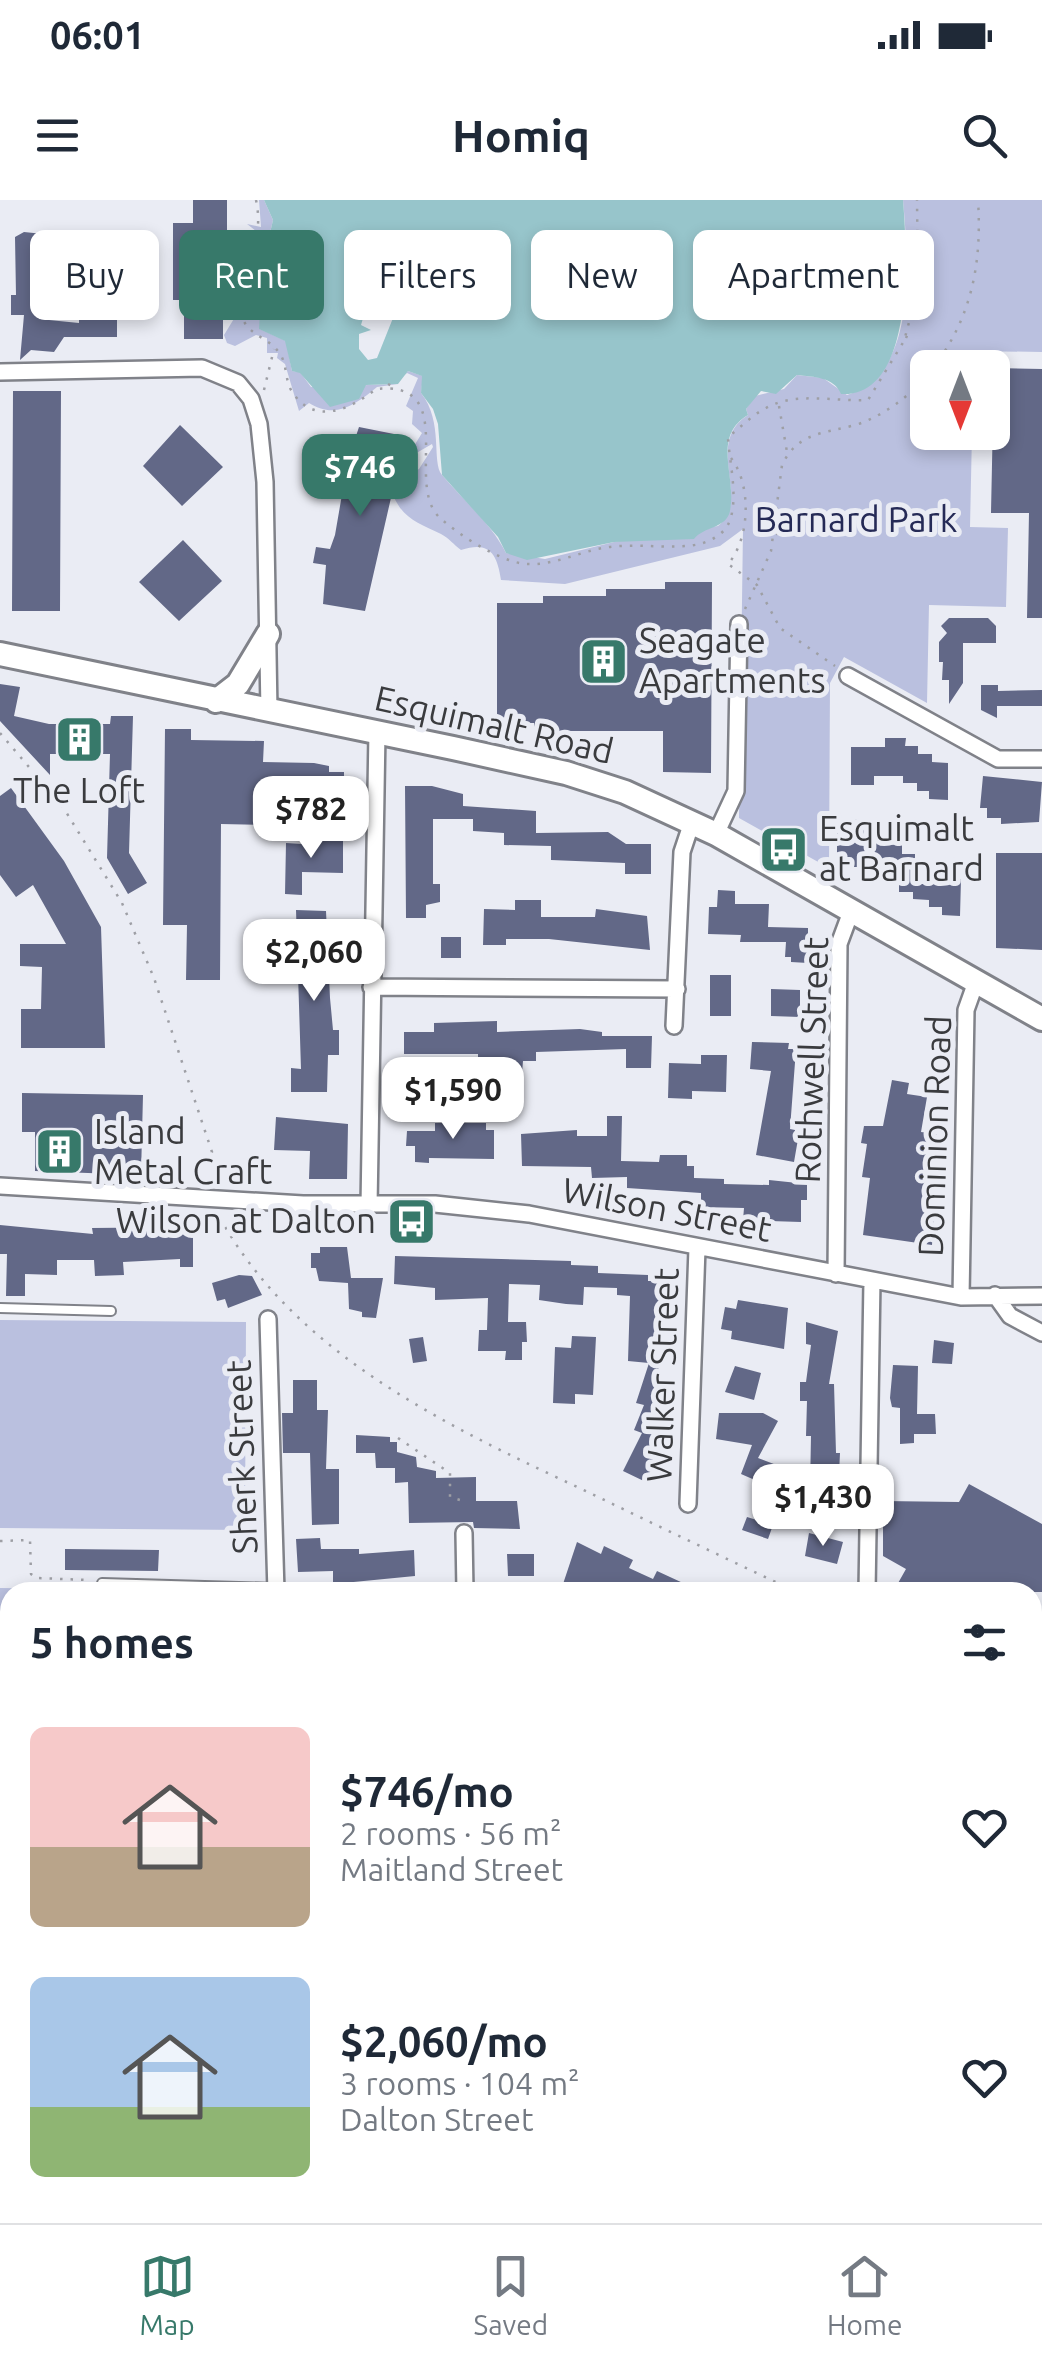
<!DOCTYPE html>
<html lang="en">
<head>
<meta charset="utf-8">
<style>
  body { margin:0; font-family:Ubuntu,sans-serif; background:#f6f6f7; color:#1f2937; height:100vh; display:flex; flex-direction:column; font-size:38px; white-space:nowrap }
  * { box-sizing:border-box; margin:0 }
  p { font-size:32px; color:#747a83 }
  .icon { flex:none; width:55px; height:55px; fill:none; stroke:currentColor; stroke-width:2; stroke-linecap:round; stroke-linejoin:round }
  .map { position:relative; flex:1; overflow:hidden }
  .panel { position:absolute; left:0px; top:1382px; width:1042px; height:642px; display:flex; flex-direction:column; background:#fff; border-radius:30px 30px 0 0; box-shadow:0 5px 15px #0003 }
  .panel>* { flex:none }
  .hud { position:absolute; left:30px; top:30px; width:982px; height:90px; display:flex; gap:20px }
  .needle { width:65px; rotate:180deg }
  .tools { position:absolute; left:910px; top:150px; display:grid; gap:20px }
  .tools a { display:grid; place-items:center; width:100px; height:100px; border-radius:15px; background:#fff; box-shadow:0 5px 15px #0003; font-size:50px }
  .price { position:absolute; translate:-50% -85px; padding:0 22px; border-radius:20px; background:#fff; color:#222; font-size:32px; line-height:65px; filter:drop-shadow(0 2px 5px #0008) }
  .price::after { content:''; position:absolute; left:50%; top:60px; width:30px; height:22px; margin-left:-15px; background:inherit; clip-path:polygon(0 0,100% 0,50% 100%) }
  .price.current { background:#37796a; color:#fff }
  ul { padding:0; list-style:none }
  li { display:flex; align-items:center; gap:30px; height:250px; padding:0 30px }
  li span { display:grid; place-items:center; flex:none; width:280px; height:200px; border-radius:15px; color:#555 }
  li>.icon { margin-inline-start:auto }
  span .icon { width:120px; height:120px; fill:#fffc; stroke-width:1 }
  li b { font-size:42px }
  h2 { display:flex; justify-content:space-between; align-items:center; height:120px; padding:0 30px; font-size:42px }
  .pill { padding:0 35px; border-radius:15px; background:#fff; box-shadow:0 5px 15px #0003; font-size:35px; line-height:90px }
  .pill.current { background:#37796a; color:#fff }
  .status { display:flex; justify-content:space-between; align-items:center; height:70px; padding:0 50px; background:#fff; direction:ltr }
  .status svg { height:28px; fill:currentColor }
  header { display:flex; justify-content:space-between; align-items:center; height:130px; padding:0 30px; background:#fff; font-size:45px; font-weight:700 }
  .tabs { display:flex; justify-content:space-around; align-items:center; height:140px; border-top:2px solid #e0e1e3; background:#fff; font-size:28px; color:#747a83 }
  .tabs a { display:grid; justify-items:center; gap:5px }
  .tabs .current { color:#37796a }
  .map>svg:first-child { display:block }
</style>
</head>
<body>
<div class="status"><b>06:01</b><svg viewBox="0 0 49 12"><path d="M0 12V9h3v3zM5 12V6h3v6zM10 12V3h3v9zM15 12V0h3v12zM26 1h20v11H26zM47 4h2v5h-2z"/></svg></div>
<header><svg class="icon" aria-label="menu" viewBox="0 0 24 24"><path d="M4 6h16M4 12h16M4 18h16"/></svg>Homiq<svg class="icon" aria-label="search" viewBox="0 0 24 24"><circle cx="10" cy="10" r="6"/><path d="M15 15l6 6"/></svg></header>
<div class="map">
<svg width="1042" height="2023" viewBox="0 0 1042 2023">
  <rect width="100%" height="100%" fill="#eaecf4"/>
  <path fill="#bac0df" d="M259 0H264L273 20 263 64 260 129 286 141 292 171 300 172 311 187 398 184 377 187C356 204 336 220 309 203L299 211 285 164 277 158 278 153H267V138L256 135 235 146 227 143 224 135 243 104V61L255 53 260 34 247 24 261 27Z
    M903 0H1042V152L973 151V167L928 168V232L972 233 970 327 1008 328 1006 407 929 405 927 503 844 457 830 483 829 668 739 618 743 329 720 346 565 384 501 380C497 353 489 341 461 350 454 345 449 338 441 334 416 322 398 317 390 285L419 269 433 247 432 244 406 259 422 233 412 224 413 211 406 206 418 178 407 173 399 179 408 171 423 176 421 193C444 222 431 262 442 275 463 300 491 323 506 353L545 359 614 342 718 326C752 301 703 243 748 215L746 209 755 196 784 189 797 175 823 178 847 195C919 174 908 58 903 0Z
    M0 1120 246 1122 245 1330 0 1328Z
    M0 1388 250 1391 10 1392V1492H0Z"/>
  <path fill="#97c5cb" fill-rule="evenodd" d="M264 0H903C907 49 916 198 841 194 834 177 814 177 797 175L776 194 761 191 746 209 748 215C711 237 737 276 730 311 726 329 704 326 694 339L614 342 527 360 506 353 498 337 442 275 438 224 433 209 421 193 422 176 408 171 398 184 366 185 359 199 330 207 300 173 292 171 285 141 259 129 263 64 273 20ZM374 99 382 102 393 118 377 158 368 160 359 149V134L371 130 361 125 368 102Z"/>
  <path fill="#626887" d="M193 0H227V114H223V139H184V100H173V23H193Z
    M24 32 53 35 54 64 38 67 39 119 79 123V84H117V137H64L54 152 31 150 20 160 24 115H11V95H16L15 37Z
    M994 168 1042 169V418H1027L1029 313H991Z
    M13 191H61L60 411H12Z
    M180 225 223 267 182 306 143 266Z
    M359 227 399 235 393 262 399 263 365 411 323 404 326 365 313 363 316 347 330 349 335 335 344 283 330 280 333 264 346 266Z
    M183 340 222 381 179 421 139 382Z
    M665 382H712L711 573 663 572V531H534V523H497V403H543V396H606V389H665Z
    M949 418H988L996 426V443H963V483L949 504V480H942L943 462H939V442L947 433 941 426Z
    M0 484 20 487 14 516 49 524H110L111 516H133L129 653 147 683 128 694 107 658 110 554H50V575L0 521Z
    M981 485H998V491L1042 490V506H997V518L981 510Z
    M165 529H191V540L264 541 263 562 314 563 329 566V572H344V586H330V600H310V615H288V584H263V625L221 624 220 780H186L187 725H163Z
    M885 538H906L905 546H918V554H932V562L948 563V600L929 599V591H917V583H903V576H874V585H851V547H885Z
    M983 576 1042 582 1039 622 1001 624V618H987V608H980Z
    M405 586H432L463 594V606L536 611V633L608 632 626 644H651V674H625V663L551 660V646L504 645V633L473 631V619H433V684H440V702L426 705V718H406Z
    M11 588 64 661 101 727 105 848H21V809H41L42 767 20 766V744H66L33 685 16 697 0 675V596Z
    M837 619 859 620V627L874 628 873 637H886L885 644 902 645V654H915V661L932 662V670H944V678L961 679 960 716 942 715V707H929V700L913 699V692H899V683H883V675H867V667H854V660H837Z
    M302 640H343V673L302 672V695L285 694 286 643 302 644Z
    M996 653H1042V750L996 748Z
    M718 690 735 691V704H769L768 727 808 728V763L791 762V757H785L786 742H740L741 735 708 734 709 707H717Z
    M515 700H541V717H595L596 709 647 716 650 750 549 739H506V745H483L484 709 515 710Z
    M296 710 326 711 330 798 333 830H339V855H328L327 892H291V868L301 869Z
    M441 737H461V758H441Z
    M710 775H731V816H710Z
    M771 789 800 790V817L771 816Z
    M497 821V832L580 829 602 832V836H652L651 868H626V849L536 852V861H523L522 873H508V865L478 866V854H404V832H434V823Z
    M752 842 789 843 788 849H796L790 929 795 930 794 938 798 939 794 962 756 955 771 871 750 869Z
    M701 855H727L726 892 692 891V899L668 898 669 863 701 864Z
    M892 880 909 883 907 894 927 897 921 932 936 934 938 939 932 1045 863 1035 870 978 862 977 867 944 861 943 864 926H883Z
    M22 893 143 895 141 975 35 971V932H22Z
    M607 916H622L621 961 659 962 660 955H687V966H694V978L724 979V984L769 985V980L807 984V1000H801V1022L743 1020 744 1008 701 1007V993L627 988V977L592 978 591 967 522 966 521 934 577 930V936H607Z
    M276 917 348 924 347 979H309L310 951 274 950Z
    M435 923H486V930H494V959L429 958V963L415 962V946H406L407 931H435Z
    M0 1025 93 1034 92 1028 193 1027V1067H180V1059L123 1062 124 1075 95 1076 94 1060H57V1075L25 1074V1096H6L7 1054H0Z
    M320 1047H347L351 1078H383L376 1118 362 1117V1112L349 1109 348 1083 319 1081 316 1068H311V1053H320Z
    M395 1056 571 1061V1065L598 1066V1073L648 1075V1081H665L664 1142 656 1180 670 1184 658 1222 672 1227 657 1262 664 1266 658 1277 654 1275 650 1284 623 1271 642 1233 634 1230 644 1205 636 1203 649 1163 628 1161 630 1096 617 1095V1088L584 1087 583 1105 566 1104 539 1100 540 1085 509 1084 508 1122H526L527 1142H522V1160H505L506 1151H478L479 1130H487L488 1098 435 1100V1088L394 1084Z
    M239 1075 252 1076 262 1095 228 1108 225 1099 217 1101 212 1083Z
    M738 1100 788 1108 784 1149 731 1139 732 1131 721 1129 725 1107 736 1109Z
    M806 1122 838 1131 829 1184H834L836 1253H840L837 1316H804L805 1288H810L811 1236H806L807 1201H800V1182H806L811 1145 806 1144Z
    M572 1136 596 1137 593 1195 575 1194V1204L553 1203 555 1147 571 1148Z
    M423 1137 427 1161 413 1163 409 1139Z
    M934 1140 954 1143 952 1164 932 1163Z
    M893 1165 918 1166 917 1214H935L936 1234H914V1243L900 1244V1208L892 1207 890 1198Z
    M735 1166 761 1173 754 1200 725 1192Z
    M293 1180H317V1210H328L326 1269H339V1324L312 1325 310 1253H283L282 1213H293Z
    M719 1213H763L778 1221 758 1258 779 1266 771 1287 741 1274 752 1245 716 1239Z
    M356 1235 390 1237V1242H397V1252L416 1257 417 1267 436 1271V1278L476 1277V1301H517L520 1329 474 1328 473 1322 409 1323 408 1282 395 1283V1268H376L375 1253H356Z
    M969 1284 1042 1324V1392H893L906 1369 883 1356V1301L959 1302Z
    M747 1317 773 1325 768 1339 742 1330Z
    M809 1333 843 1342 837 1364 805 1356Z
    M320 1338 321 1349H359V1354L414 1350 415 1376 333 1384V1371L298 1372 296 1339Z
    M577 1342 601 1354 604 1346 633 1360 629 1368 642 1374 653 1379 657 1371 683 1383 681 1392H574L562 1387Z
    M65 1349 159 1350 158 1371 65 1370Z
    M507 1354H534V1376H508Z"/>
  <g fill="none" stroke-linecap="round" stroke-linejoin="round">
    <defs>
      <path id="lane" d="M0 1108 111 1111
        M102 1383 276 1388"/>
      <path id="street" d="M0 172 202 168 238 183 251 199 259 224 265 282 269 511
        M848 476 998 559H1042
        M716 634 736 591 739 424
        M371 787 677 789
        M674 826 682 652 692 622
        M0 986 303 1004H435L529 1014 961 1097 1042 1096
        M369 1006 377 532
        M836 1074 839 744 852 709
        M995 1095 1010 1116 1042 1133
        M961 1097 966 810 977 779
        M268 1119 276 1392
        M688 1304 697 1048
        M464 1333 465 1392
        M867 1392 872 1080
        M0 1644H10
        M1032 1893H1042
        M0 1983 10 1979
        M602 2015 605 2023
        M630 2023 655 2015
        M905 2023 906 2015"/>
      <path id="secondary" d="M0 454 453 548 566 573 625 592 716 634 1042 819
        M216 501 238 484 268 434"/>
    </defs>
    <use href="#lane" stroke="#808289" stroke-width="12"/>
    <use href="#street" stroke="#808289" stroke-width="20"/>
    <use href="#secondary" stroke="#808289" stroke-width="28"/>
    <path stroke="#9e9fa5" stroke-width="2.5" stroke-dasharray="2.5 8" stroke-linecap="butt" d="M256 0C267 53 232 60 240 110 245 137 268 135 280 154 287 164 285 179 291 190 314 228 352 208 376 189 461 180 403 284 440 318 458 334 489 354 512 361 544 372 577 351 609 347 639 343 672 350 700 344 710 341 720 336 726 328 741 306 729 262 728 237 740 228 752 215 766 208 796 191 836 202 868 200L904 141 918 89 917 0
      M906 138 910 129
      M933 168C972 117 982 63 978 0
      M388 184 394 187
      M264 190 274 149
      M779 206 787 252
      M731 258C752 285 750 339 728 364L757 385 780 428 835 466
      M776 334 799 330
      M745 409 771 351 782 265C798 232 823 234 855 225 880 218 912 195 928 174
      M0 533 63 607 122 703 154 778 212 952 195 965 201 980
      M220 1018C298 1158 454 1229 592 1294 660 1327 729 1360 797 1392
      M398 1238 450 1273V1297L463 1301
      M0 1341 30 1340 31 1374 36 1378 88 1380
      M1032 1506 1042 1510
      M1032 1531 1042 1528"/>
    <use href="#lane" stroke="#fff" stroke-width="8"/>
    <use href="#street" stroke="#fff" stroke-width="15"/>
    <use href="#secondary" stroke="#fff" stroke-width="22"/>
  </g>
  <defs>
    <symbol id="building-square" viewBox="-11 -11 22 22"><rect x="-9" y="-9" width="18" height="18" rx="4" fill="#37796a" stroke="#eaecf4"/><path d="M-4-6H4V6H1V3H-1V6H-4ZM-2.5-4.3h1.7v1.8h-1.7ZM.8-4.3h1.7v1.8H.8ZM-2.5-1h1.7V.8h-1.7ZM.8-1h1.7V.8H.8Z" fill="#fff"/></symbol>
    <symbol id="bus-square" viewBox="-11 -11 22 22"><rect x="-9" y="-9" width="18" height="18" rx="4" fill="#37796a" stroke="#eaecf4"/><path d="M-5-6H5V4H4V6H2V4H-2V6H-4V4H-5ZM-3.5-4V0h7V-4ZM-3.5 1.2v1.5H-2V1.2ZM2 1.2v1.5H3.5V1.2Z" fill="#fff"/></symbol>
  </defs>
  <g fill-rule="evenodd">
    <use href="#building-square" x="576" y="434" width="55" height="55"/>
    <use href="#building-square" x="52" y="512" width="55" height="55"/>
    <use href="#bus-square" x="756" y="622" width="55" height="55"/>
    <use href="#building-square" x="32" y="924" width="55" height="55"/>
    <use href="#bus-square" x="384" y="994" width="55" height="55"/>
  </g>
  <g text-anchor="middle" stroke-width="10" stroke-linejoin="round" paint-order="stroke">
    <g font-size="35" fill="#252a56" stroke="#eaecf4">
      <text x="856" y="332">Barnard Park</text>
    </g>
    <g font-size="35" fill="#3a3b3e" stroke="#eaecf4" text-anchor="start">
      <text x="639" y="453">Seagate<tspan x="639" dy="40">Apartments</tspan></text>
      <text x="79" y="603" text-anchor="middle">The Loft</text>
      <text x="819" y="641">Esquimalt<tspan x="819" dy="40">at Barnard</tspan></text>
      <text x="94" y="944">Island<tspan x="94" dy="40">Metal Craft</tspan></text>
      <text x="376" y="1033" text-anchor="end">Wilson at Dalton</text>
    </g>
    <g font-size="35" fill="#3a3b3e" stroke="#eaecf4">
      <text transform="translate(494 525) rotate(13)" y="12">Esquimalt Road</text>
      <text transform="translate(812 860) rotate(-88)" y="12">Rothwell Street</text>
      <text transform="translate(935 936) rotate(-88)" y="12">Dominion Road</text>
      <text transform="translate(667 1010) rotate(11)" y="12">Wilson Street</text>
      <text transform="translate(663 1175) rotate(-88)" y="12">Walker Street</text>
      <text transform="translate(242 1257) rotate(-92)" y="12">Sherk Street</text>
    </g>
  </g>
</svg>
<div class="tools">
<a><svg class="needle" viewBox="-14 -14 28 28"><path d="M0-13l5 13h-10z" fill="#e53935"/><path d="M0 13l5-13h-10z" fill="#747a83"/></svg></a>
</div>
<b class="price current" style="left:360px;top:319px">$746</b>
<b class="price" style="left:311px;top:661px">$782</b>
<b class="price" style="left:314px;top:804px">$2,060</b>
<b class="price" style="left:453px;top:942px">$1,590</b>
<b class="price" style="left:823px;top:1349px">$1,430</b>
<div class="hud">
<a class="pill">Buy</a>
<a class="pill current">Rent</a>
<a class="pill">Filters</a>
<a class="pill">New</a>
<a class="pill">Apartment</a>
</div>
<section class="panel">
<h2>5 homes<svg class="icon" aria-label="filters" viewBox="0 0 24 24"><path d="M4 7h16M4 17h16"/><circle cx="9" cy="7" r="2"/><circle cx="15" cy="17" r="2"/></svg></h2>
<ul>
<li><span style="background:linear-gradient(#f6c9c9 60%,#b9a48a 0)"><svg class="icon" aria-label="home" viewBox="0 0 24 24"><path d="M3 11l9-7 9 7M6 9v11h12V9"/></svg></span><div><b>$746/mo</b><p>2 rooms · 56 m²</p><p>Maitland Street</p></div><svg class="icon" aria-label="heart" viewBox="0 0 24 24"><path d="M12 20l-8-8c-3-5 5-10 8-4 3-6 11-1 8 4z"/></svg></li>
<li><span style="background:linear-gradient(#a9c7e8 65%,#8fb573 0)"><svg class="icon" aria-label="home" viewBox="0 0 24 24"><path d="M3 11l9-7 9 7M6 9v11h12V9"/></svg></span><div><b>$2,060/mo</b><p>3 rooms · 104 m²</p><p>Dalton Street</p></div><svg class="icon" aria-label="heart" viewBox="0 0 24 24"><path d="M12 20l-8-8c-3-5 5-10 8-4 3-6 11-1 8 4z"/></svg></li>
</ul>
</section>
</div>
<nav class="tabs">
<a class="current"><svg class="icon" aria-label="map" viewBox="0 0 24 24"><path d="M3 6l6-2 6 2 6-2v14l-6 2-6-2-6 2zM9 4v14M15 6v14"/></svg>Map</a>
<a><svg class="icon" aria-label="saved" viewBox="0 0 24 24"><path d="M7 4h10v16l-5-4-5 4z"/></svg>Saved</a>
<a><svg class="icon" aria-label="home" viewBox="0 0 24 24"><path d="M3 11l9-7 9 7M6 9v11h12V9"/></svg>Home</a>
</nav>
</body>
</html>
